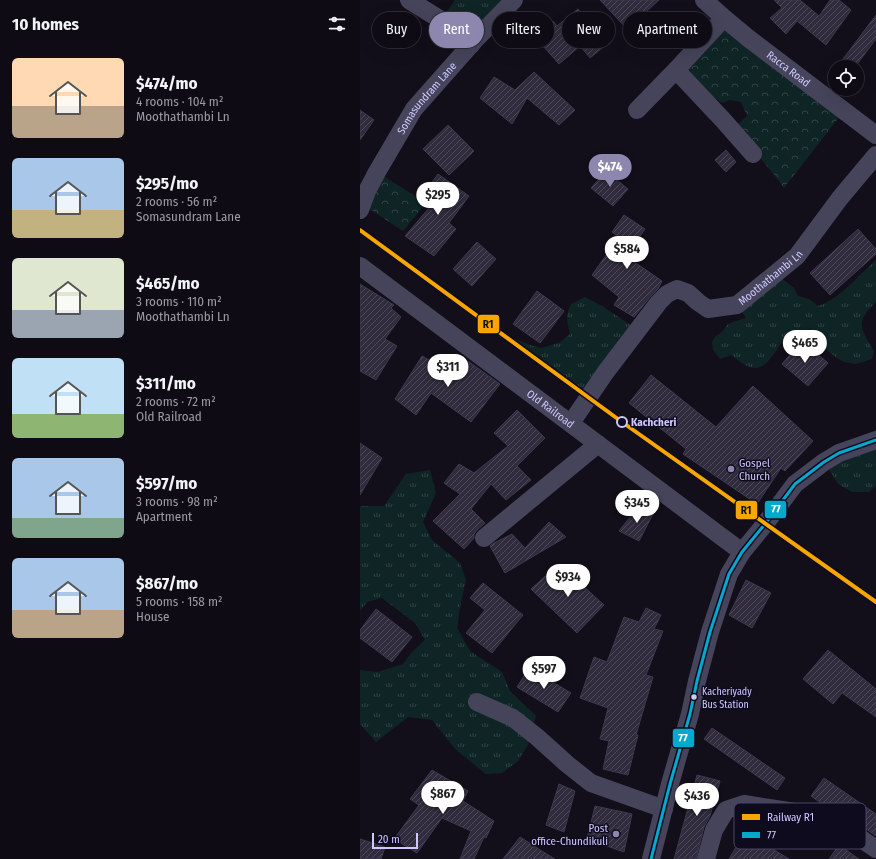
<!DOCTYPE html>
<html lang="en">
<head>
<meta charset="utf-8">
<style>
  body { margin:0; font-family:"Fira Sans Condensed",sans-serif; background:#1c1922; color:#f1f3f6; height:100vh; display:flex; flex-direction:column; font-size:15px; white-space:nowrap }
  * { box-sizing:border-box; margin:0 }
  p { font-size:13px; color:#9b9ba0 }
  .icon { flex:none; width:22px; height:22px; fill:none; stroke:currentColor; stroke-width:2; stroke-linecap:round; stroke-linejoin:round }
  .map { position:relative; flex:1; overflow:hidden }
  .details { display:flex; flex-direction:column; background:#0e0b14; width:360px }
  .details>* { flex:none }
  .guide { position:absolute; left:12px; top:12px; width:380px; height:36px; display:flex; gap:8px }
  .tools { position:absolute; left:468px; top:60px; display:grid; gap:8px }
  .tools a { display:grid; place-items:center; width:36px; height:36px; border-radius:50%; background:#0e0b14; box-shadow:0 4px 16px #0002,0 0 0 1px #2e2b34; font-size:20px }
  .scale { position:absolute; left:12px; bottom:10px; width:46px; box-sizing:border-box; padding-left:4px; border:2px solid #cfc8ff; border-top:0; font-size:11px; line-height:14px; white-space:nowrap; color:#cfc8ff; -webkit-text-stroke:3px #0f0b1e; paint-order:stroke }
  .price { position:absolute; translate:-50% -34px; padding:0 9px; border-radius:14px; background:#fff; color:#222; font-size:13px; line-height:26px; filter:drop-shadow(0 1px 2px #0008) }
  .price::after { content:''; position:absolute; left:50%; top:24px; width:12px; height:9px; margin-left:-6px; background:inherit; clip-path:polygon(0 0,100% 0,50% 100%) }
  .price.on { background:#8d87af; color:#fff }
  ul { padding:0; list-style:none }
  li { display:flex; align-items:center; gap:12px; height:100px; padding:0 12px }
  li span { display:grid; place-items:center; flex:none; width:112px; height:80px; border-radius:6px; color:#555 }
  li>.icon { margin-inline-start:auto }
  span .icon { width:48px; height:48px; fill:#fffc; stroke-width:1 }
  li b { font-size:17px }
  h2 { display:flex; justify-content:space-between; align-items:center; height:48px; padding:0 12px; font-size:17px }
  .pill { padding:0 14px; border-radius:18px; background:#0e0b14; box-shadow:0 4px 16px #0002,0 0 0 1px #2e2b34; font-size:14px; line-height:36px }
  .pill.on { background:#8d87af; color:#fff }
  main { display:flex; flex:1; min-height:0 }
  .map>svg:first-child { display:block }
</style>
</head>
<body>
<main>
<section class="details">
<h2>10 homes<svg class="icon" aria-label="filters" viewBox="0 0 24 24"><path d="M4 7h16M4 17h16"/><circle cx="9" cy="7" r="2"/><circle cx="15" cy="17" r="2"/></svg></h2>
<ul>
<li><span style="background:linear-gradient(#ffd9b3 60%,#b9a48a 0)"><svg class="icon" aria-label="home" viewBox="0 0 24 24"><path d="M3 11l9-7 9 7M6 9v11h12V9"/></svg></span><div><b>$474/mo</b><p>4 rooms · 104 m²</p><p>Moothathambi Ln</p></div></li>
<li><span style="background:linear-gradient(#a9c7e8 65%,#c2b280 0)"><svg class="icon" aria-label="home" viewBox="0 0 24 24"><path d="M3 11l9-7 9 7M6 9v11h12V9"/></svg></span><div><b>$295/mo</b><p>2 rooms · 56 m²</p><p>Somasundram Lane</p></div></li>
<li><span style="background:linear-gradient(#dfe7d0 65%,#9aa5b1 0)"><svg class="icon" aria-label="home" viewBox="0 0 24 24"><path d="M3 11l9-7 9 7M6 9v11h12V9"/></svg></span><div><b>$465/mo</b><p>3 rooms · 110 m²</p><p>Moothathambi Ln</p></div></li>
<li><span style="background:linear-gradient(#bfe0f5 70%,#8fb573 0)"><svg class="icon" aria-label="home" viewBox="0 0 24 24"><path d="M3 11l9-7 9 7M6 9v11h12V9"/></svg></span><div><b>$311/mo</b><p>2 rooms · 72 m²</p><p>Old Railroad</p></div></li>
<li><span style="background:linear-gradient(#a9c7e8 75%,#7fa58c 0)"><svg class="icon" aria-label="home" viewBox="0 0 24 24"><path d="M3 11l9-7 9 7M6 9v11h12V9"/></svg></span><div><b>$597/mo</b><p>3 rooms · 98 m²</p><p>Apartment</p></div></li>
<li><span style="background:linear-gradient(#a9c7e8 65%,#b9a48a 0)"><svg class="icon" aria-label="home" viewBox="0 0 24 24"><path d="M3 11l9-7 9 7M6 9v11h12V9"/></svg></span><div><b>$867/mo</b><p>5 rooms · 158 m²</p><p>House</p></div></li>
</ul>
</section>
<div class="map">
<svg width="516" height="859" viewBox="0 0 516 859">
  <defs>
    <pattern id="grass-tufts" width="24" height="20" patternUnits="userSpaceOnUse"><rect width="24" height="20" fill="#0f2525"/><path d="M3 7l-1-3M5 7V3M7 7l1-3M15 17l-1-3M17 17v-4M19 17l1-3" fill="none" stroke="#314346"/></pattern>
    <pattern id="forest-crowns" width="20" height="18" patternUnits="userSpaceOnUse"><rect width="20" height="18" fill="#0f2525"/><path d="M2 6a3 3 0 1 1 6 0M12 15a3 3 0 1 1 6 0" fill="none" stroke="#314346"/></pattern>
    <pattern id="building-hatch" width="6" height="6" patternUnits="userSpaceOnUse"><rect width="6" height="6" fill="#302c3d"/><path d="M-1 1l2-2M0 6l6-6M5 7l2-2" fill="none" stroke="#4d495a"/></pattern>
  </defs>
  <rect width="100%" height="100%" fill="#120f1a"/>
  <path fill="url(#grass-tufts)" d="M95 0H154L115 40 81 20Z
    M516 260V302C495 322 500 328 514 351L512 359 496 364 484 362 474 356 457 342 435 332C432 334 429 335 427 337 416 346 408 373 390 367 383 365 377 359 371 355L360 359 353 350 352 342 355 337 362 332 367 325 373 322 386 318 382 312 416 274 434 288 438 296 449 299 458 306C481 298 498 276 516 260Z
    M225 297 242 306 278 330 229 397 152 341 156 339 170 345 181 348 199 343 210 334C207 320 205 317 211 304Z
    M515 446 516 450V486L509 492H492L478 484 468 468 479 453Z
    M70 470 76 493 63 522 72 540 100 563 106 580 101 602 97 628 110 651 142 672 150 691 176 716 168 745 158 761 142 773 126 774 95 749 72 720 48 717 16 742 0 724V670L18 672 43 664 52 652 65 640 55 623 22 598 7 602 0 611V506H24L46 474Z"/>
  <path fill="url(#forest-crowns)" d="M364 18 484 111 424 188 412 172 392 148 377 125 387 116 381 102 370 100 362 103 342 89 319 83Z
    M17 172 66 203 43 231 0 203Z"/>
  <path fill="url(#building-hatch)" stroke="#3d394f" d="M240 0H299L267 29Z
    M414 0H440L459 16 470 0H479L491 10 466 45 437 21 426 34 410 18 422 8Z
    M218 9 247 44 230 58 220 46 199 64 175 37 193 21 197 26Z
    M516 15V39L495 67H477Z
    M174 72 215 110 199 125 167 98 152 124 120 98 134 77 155 90Z
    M0 110 14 120 0 140Z
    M88 125 114 151 89 175 63 149Z
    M366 150 376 162 366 172 355 160Z
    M246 171 268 189 253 206 231 188Z
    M78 174 109 196 89 223 96 229 74 256 45 236 75 201 64 193Z
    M264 215 285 229 269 252 276 257 273 261 302 281 298 289 291 296 274 317 254 305 259 297 232 275 259 237 252 232Z
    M498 229 516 249V254L470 295 450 273Z
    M117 242 136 259 112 286 93 269Z
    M0 284 34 305 31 308 41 317 25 339 37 346 16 380 0 371Z
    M177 291 204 311 180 343 153 324Z
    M442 341 468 363 448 386 422 364Z
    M62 356 97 375 108 361 140 384 111 422 71 393 56 415 35 399Z
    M291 375 356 427 393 386 453 441 425 471 421 468 397 504 323 454 326 449 269 403Z
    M157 410 185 438 157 466 171 480 146 500 131 484 111 509 125 523 117 530 114 534V538L104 549 73 521 100 494 84 483 99 464 114 473 148 446 134 433Z
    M0 443 22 458 0 495Z
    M278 507 293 514 279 541 259 531Z
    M189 522 206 537 145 573 130 546 134 543 152 534 165 548Z
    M199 564 244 605 217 633 171 589Z
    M386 580 411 593 392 628 369 615Z
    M123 583 163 615 132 653 106 633 125 610 110 598Z
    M286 608 301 615 294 629 303 631 286 675 293 677 276 735H278L268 775 243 769 249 741 240 739 248 708 220 698 234 657 247 662 264 617 279 622Z
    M16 609 52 637 32 662 0 638V630Z
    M468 650 516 689V717L482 693 473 704 443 679Z
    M169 668 211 693 198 712 157 687Z
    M352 728 425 778 417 790 344 739Z
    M72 770 108 791 103 801 134 821 126 838 124 837 114 859H100L111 831 82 818 57 853 34 839 59 805 50 799Z
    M337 775 360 781 350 816 344 827 336 859H314Z
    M464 778 516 814V836L487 816 470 810 451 796Z
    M199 784 215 791 204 832 186 825Z
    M235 806 272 814 264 852 227 839Z
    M385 832 429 859H369Z
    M160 837 177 848 195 859H143Z
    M0 839 25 847 21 859H0Z
    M479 845 499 859H469Z"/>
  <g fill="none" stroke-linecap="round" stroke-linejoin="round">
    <g stroke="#45445b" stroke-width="18">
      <path d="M49 0 81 20 111 45"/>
      <path id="s1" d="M344 0 364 18 388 38 516 135"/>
      <path d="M316 70 363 120 393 154"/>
      <path d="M277 110 316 70 364 18"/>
      <path id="s2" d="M0 210 7 191 17 172 54 109 115 40 154 0"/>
      <path id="s3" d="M0 266 382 552"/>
      <path id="s4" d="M211 423 245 373 299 302 307 294 317 289 328 293 338 302 348 309 377 305 437 256 480 198 516 155"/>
      <path d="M124 538 238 444"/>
      <path d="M117 702 153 718 177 737 207 764 231 783 304 809"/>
      <path d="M291 859 310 784 330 714 337 681 350 632 369 574 382 552 405 524 435 484 464 462 479 453 516 440"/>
      <path d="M346 859 354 830 366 810 384 804 455 815 481 825 516 849"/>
    </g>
    <defs>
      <path id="bus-1" d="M291 859 310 784 330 714 337 681 350 632 369 574 382 552 405 524 435 484 464 462 479 453 516 440"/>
    </defs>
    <use href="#bus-1" stroke="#0f0b1e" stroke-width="6"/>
    <use href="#bus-1" stroke="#00a9ce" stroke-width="3"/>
    <defs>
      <path id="rail-1" d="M0 230 262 422 516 602"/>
    </defs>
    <use href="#rail-1" stroke="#0f0b1e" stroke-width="7"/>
    <use href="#rail-1" stroke="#f7a600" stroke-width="4"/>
  </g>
  <circle fill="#0f0b1e" stroke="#cfc8ff" stroke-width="2" cx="262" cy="422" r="5"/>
  <g fill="#8d87af" stroke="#0f0b1e" stroke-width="1.5">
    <circle cx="371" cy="469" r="4"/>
    <circle cx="256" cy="834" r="4"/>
  </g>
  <circle fill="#cfc8ff" stroke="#0f0b1e" stroke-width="1.5" cx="334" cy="697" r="3.5"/>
  <g text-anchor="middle" stroke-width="3" stroke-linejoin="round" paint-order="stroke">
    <g font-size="10" fill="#cfc8ff" stroke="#0f0b1e" text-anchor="start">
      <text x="342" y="695">Kacheriyady<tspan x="342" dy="13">Bus Station</tspan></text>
    </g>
    <g font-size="11" fill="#cfc8ff" stroke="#0f0b1e">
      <text dy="4" stroke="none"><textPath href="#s1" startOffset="109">Racca Road</textPath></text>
      <text dy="4" stroke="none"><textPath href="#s2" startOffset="131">Somasundram Lane</textPath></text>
      <text dy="4" stroke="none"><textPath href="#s4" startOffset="282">Moothathambi Ln</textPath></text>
      <text dy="4" stroke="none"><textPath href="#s3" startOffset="238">Old Railroad</textPath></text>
    </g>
    <g font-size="11" font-weight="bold" fill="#cfc8ff" stroke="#0f0b1e" text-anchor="start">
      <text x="271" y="426">Kachcheri</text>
    </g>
    <g font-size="11" fill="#cfc8ff" stroke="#0f0b1e" text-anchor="start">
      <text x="379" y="467">Gospel<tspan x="379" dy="13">Church</tspan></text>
      <text x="248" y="832" text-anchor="end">Post<tspan x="248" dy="13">office-Chundikuli</tspan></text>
    </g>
  </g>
  <rect x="374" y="803" width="132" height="46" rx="6" fill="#0f0b1e" stroke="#494462" stroke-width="1"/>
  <rect x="382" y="814" width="18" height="6" fill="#f7a600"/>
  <rect x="382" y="832" width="18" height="6" fill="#00a9ce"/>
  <g font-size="11" fill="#cfc8ff">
    <text x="407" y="821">Railway R1</text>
    <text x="407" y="839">77</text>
  </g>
  <g stroke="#0f0b1e" stroke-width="1.5">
    <rect x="117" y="314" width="23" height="20" rx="4" fill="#f7a600"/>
    <rect x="404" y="500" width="23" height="19" rx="4" fill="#00a9ce"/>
    <rect x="375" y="500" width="23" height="20" rx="4" fill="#f7a600"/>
    <rect x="312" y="728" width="23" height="20" rx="4" fill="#00a9ce"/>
  </g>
  <g font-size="11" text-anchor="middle" font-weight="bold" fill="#fff">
    <text x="416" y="513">77</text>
    <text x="323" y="742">77</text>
  </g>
  <g font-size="11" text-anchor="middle" font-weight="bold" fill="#111">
    <text x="128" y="328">R1</text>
    <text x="386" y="514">R1</text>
  </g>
</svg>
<div class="tools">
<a><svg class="icon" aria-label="locate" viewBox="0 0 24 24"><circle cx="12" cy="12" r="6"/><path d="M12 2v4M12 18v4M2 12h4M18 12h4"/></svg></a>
</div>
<div class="scale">20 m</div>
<b class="price on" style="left:250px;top:188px">$474</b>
<b class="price" style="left:78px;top:216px">$295</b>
<b class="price" style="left:267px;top:270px">$584</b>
<b class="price" style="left:445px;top:364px">$465</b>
<b class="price" style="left:88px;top:388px">$311</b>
<b class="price" style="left:277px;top:524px">$345</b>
<b class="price" style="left:208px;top:598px">$934</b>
<b class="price" style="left:184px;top:690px">$597</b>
<b class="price" style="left:83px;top:815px">$867</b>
<b class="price" style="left:337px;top:817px">$436</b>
<div class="guide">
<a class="pill">Buy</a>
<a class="pill on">Rent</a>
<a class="pill">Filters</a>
<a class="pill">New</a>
<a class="pill">Apartment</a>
</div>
</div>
</main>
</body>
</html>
